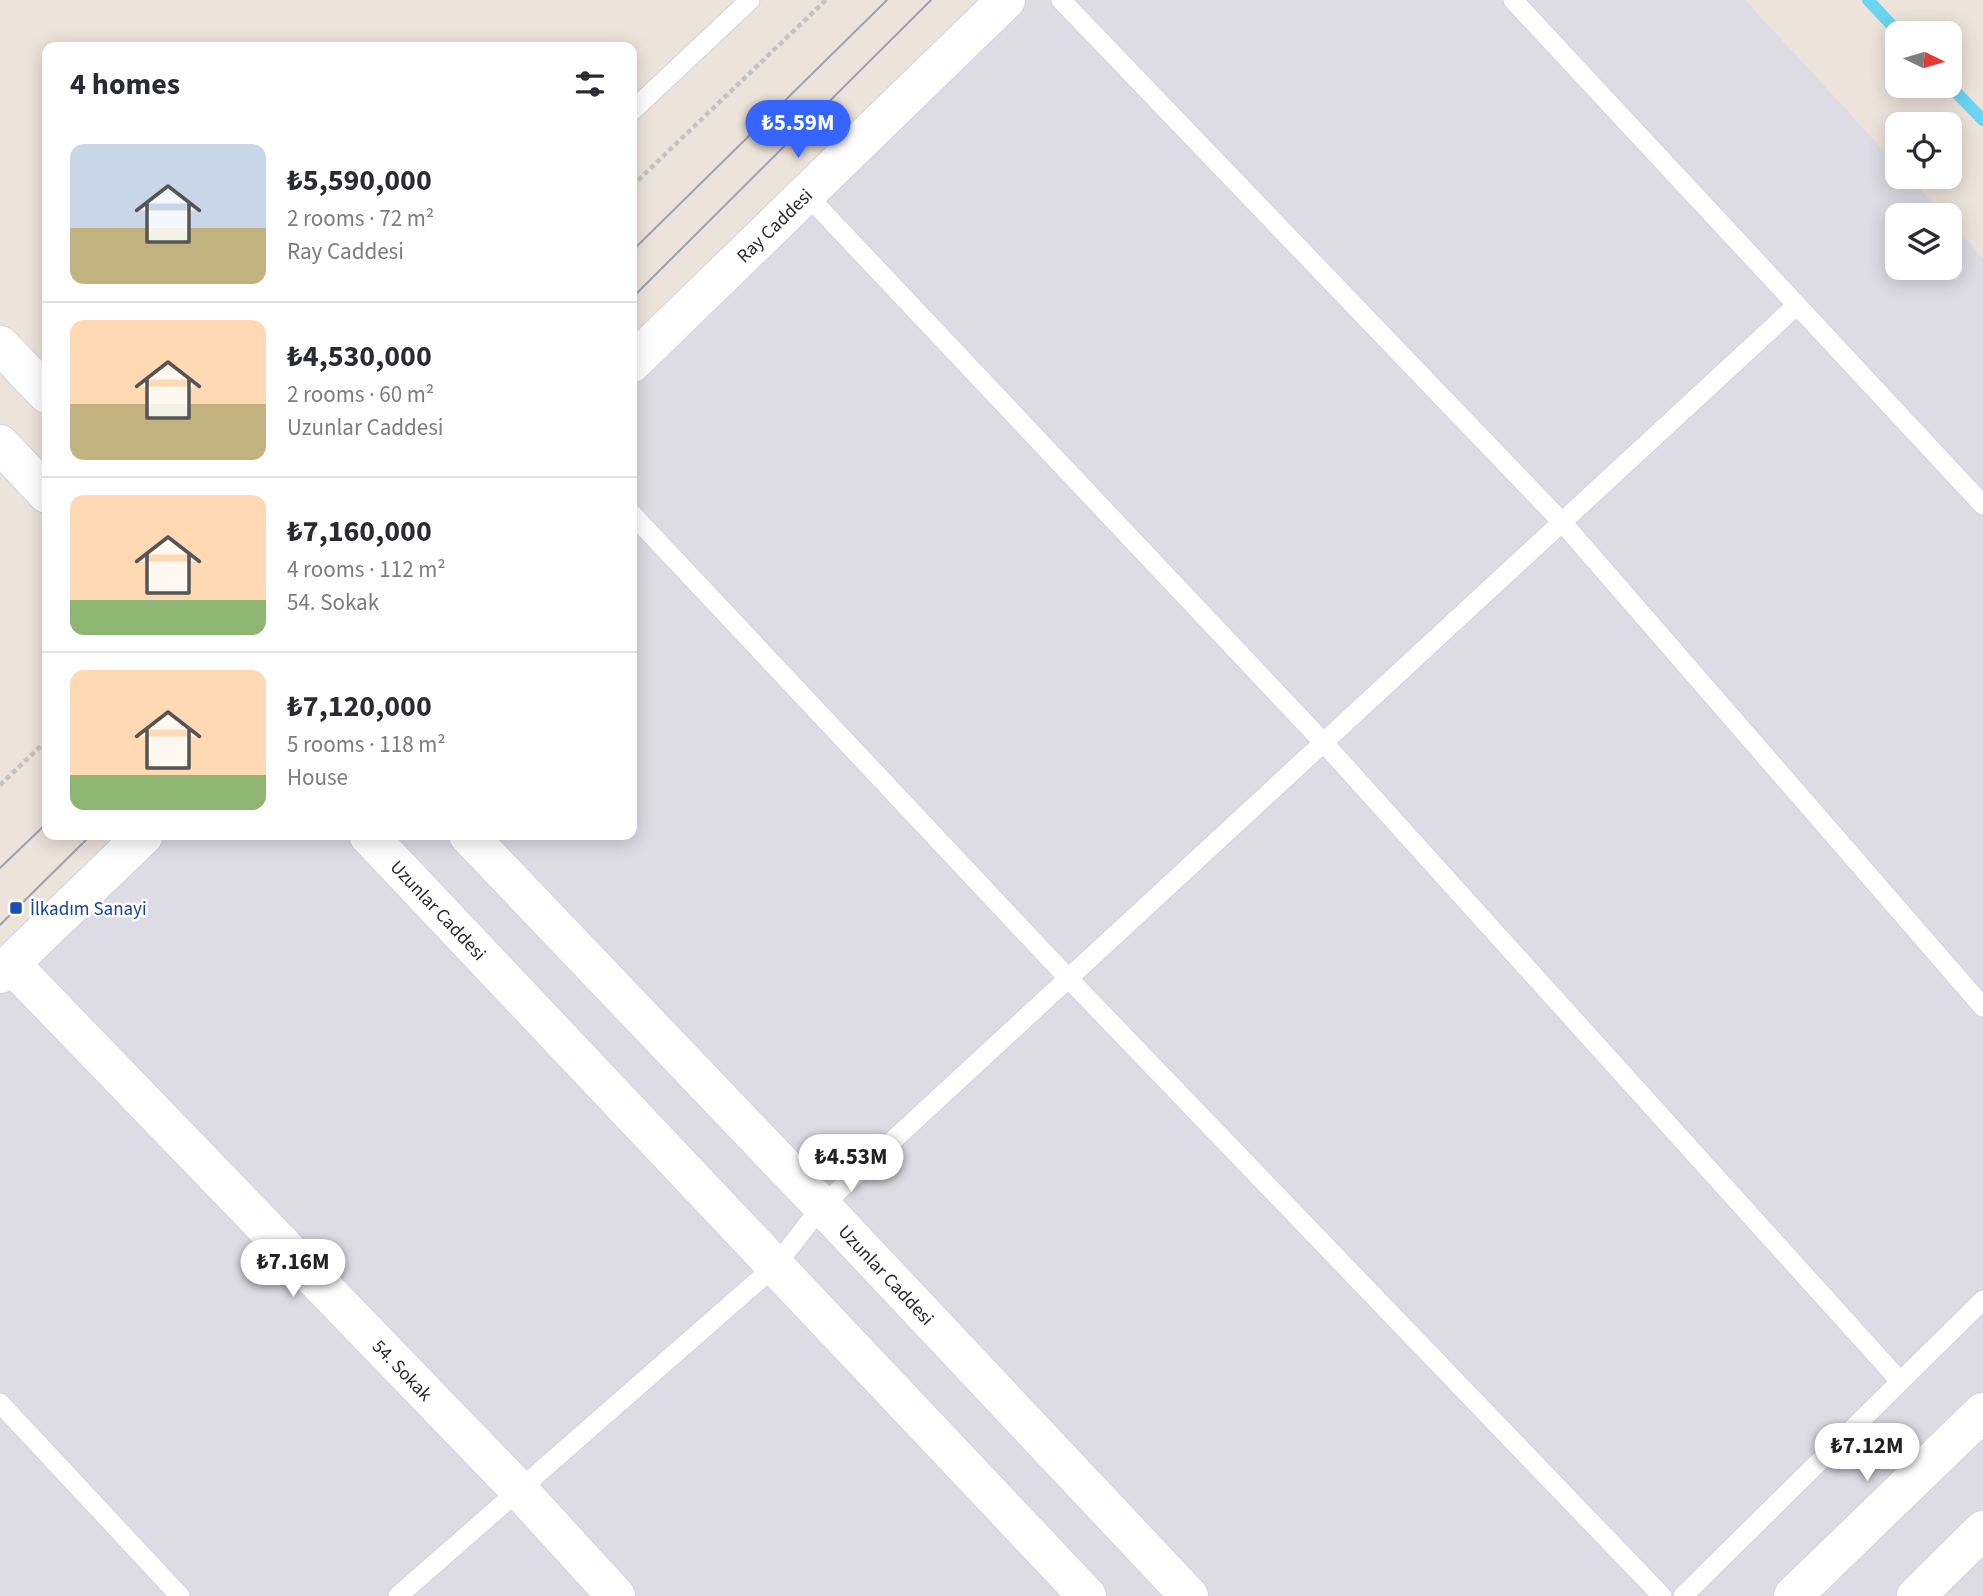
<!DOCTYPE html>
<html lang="en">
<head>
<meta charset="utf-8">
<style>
  body { margin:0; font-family:"Source Sans 3",sans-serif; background:#f2f2f3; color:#2b2b33; height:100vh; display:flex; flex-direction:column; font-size:26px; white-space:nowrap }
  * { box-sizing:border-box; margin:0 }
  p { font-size:23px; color:#7c7c81 }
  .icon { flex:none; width:38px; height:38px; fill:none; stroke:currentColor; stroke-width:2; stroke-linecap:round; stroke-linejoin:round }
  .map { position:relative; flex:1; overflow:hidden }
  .panel { position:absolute; left:42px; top:42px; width:595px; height:798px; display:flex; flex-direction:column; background:#fff; border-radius:14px; box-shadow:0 4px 18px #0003 }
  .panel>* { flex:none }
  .needle { width:46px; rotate:95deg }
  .controls { position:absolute; left:1885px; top:21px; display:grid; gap:14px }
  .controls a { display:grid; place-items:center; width:77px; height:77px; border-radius:14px; background:#fff; box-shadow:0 4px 18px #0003; font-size:35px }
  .price { position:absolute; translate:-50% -60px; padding:0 16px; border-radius:24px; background:#fff; color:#222; font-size:23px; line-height:46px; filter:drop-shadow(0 2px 4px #0008) }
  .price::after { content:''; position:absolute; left:50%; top:42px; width:21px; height:16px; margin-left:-10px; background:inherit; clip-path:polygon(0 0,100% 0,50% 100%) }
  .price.on { background:#3565fe; color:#fff }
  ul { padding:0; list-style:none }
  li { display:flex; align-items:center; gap:21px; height:175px; padding:0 28px }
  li+li { border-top:2px solid #e1e1e2 }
  li span { display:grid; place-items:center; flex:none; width:196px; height:140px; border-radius:14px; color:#555 }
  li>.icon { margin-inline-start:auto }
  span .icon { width:84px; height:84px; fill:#fffc; stroke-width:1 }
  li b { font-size:30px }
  h2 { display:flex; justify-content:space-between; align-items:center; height:84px; padding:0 28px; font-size:30px }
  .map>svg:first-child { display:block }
</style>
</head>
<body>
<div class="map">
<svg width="1983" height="1596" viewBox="0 0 1983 1596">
  <rect width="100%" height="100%" fill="#ece3da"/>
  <path fill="#dddbe4" d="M1018 0H1745L1897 165V177H1908L1944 215H1897V268H1950V222L1983 258V1596H0V955L128 835H632V348Z"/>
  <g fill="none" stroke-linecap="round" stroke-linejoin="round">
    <path stroke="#6ad4f1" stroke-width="12" d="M1868 0 1899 33
      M1950 86 1983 120"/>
    <defs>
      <path id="lane" d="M1061 0 1562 522 1983 1007
        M1513 0 1983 505
        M632 111 750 0
        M806 194 1323 742 1900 1381
        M632 514 1068 978 1662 1596
        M0 1403 180 1596
        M398 1596 776 1265 822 1206 1797 305
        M1683 1596 1983 1300"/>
      <g id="street">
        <path id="s1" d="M632 363 1006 0"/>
        <path id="s2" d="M11 964 519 1490 616 1596"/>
        <path d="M0 974 144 835"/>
      </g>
      <g id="secondary">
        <path d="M0 345 47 394"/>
        <path d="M0 444 47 494"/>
        <path id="s3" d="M368 835 1087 1596"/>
        <path id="s4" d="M468 835 822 1206 1189 1596"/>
        <path d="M1793 1596 1983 1412"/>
        <path d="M1916 1596 1983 1530"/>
      </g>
    </defs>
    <use href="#lane" stroke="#d0d4e3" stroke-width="21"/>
    <use href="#street" stroke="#d0d4e3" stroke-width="40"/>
    <use href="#secondary" stroke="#d0d4e3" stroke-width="40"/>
    <path stroke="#c3c3c3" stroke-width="4.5" stroke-dasharray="5 3.5" stroke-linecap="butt" d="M632 186 826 0
      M0 785 47 740"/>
    <use href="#lane" stroke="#fff" stroke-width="19"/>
    <use href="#street" stroke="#fff" stroke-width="38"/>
    <use href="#secondary" stroke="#fff" stroke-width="38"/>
    <path stroke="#9da1b4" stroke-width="2" d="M632 251 887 0
      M632 298 931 0
      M0 868 47 823
      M0 925 91 835"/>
  </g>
  <rect fill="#1a4fb4" stroke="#fff" stroke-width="2.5" x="9" y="901" width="14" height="14" rx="3.5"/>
  <g text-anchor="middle" stroke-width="5" stroke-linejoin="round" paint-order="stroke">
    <g font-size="19" fill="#292929" stroke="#fff">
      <text dy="7" stroke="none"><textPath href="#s1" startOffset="198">Ray Caddesi</textPath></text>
      <text dy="7" stroke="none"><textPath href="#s3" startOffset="103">Uzunlar Caddesi</textPath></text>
      <text dy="7" stroke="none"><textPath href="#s4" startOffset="607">Uzunlar Caddesi</textPath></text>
      <text dy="7" stroke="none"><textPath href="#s2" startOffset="564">54. Sokak</textPath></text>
    </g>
    <g font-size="19" fill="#164399" stroke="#fff" text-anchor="start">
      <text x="30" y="915">İlkadım Sanayi</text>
    </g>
  </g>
</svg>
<div class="controls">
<a><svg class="needle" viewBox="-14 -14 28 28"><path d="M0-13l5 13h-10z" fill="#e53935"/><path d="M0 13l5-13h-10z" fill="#7c7c81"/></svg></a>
<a><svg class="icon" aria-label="locate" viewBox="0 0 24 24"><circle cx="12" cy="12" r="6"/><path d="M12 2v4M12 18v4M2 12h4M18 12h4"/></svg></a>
<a><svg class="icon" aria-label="layers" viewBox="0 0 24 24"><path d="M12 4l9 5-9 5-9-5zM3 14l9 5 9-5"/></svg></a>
</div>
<b class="price on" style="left:798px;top:160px">₺5.59M</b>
<b class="price" style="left:851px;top:1194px">₺4.53M</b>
<b class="price" style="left:293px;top:1299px">₺7.16M</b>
<b class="price" style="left:1867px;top:1483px">₺7.12M</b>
<section class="panel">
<h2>4 homes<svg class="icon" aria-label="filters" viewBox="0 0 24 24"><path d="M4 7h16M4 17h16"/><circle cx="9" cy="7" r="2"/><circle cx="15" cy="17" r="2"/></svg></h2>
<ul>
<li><span style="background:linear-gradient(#c9d6e8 60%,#c2b280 0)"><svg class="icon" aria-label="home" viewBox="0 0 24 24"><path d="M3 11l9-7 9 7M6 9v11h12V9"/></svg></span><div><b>₺5,590,000</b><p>2 rooms · 72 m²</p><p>Ray Caddesi</p></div></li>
<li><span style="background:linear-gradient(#ffd9b3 60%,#c2b280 0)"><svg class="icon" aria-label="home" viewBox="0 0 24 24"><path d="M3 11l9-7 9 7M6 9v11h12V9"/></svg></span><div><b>₺4,530,000</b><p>2 rooms · 60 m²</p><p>Uzunlar Caddesi</p></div></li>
<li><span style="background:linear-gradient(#ffd9b3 75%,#8fb573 0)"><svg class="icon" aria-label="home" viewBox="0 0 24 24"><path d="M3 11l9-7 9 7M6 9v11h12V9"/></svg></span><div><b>₺7,160,000</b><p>4 rooms · 112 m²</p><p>54. Sokak</p></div></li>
<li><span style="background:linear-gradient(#ffd9b3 75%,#8fb573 0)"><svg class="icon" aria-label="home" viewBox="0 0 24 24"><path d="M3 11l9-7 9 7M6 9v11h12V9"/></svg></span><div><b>₺7,120,000</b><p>5 rooms · 118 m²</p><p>House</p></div></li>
</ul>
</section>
</div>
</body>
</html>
